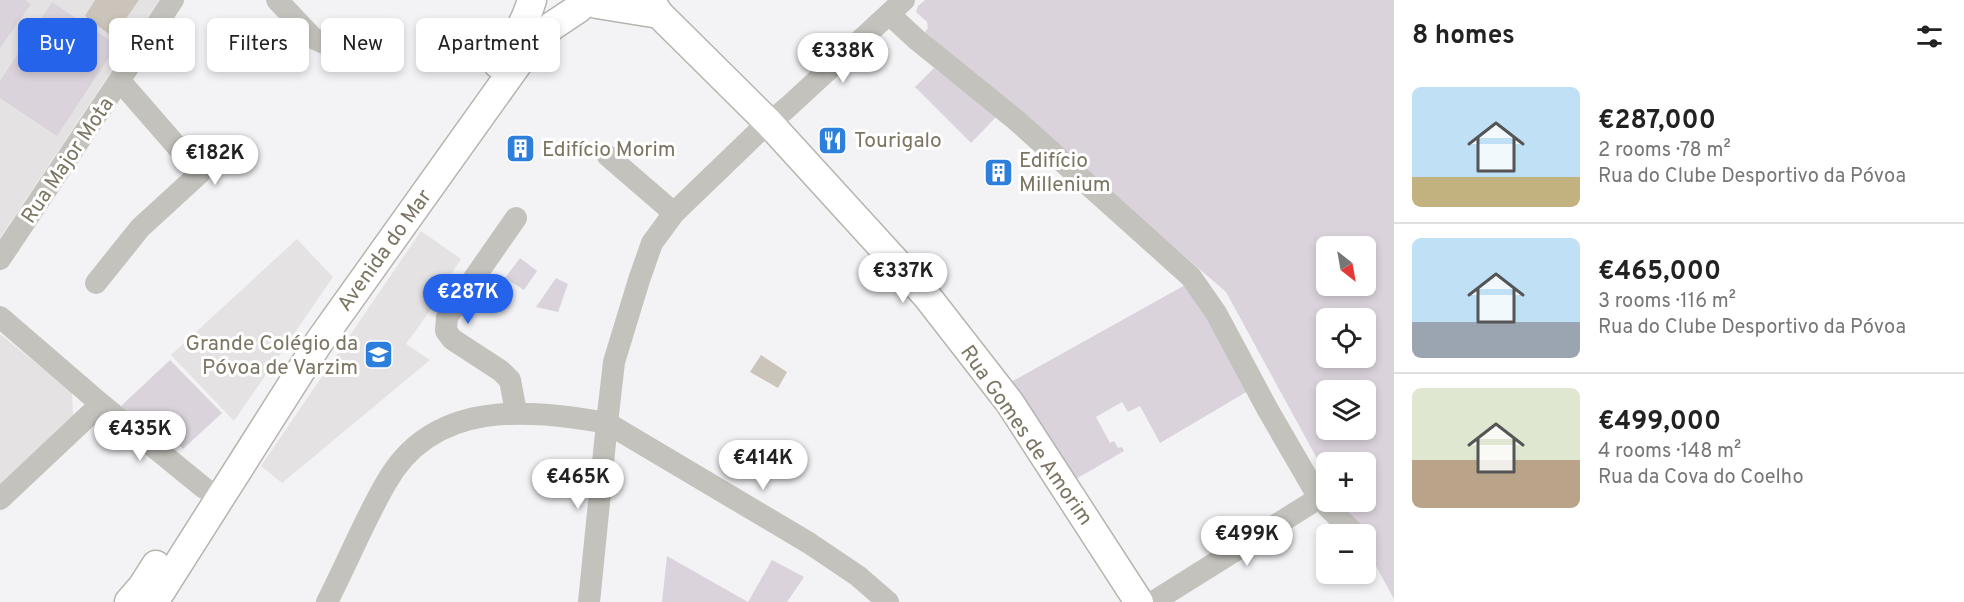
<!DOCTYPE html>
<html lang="en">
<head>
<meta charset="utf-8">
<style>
  body { margin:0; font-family:Overpass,sans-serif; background:#f6f6f6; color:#222; height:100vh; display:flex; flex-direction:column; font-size:22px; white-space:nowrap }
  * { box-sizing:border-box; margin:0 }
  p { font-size:20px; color:#767676 }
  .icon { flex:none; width:33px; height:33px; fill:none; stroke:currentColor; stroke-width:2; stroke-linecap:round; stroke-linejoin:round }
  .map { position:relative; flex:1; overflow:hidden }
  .panel { display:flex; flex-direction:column; background:#fff; width:570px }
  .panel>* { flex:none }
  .hud { position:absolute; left:18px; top:18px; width:570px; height:54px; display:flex; gap:12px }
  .needle { width:39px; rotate:149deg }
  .fabs { position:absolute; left:1316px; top:236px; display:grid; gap:12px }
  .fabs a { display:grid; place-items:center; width:60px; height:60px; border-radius:9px; background:#fff; box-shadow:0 3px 9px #0003; font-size:30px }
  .price { position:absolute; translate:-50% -51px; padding:0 14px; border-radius:21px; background:#fff; color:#222; font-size:20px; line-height:39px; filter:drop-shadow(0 2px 3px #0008) }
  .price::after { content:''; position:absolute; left:50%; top:36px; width:18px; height:14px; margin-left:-9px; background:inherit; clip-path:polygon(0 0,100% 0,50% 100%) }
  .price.selected { background:#2563eb; color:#fff }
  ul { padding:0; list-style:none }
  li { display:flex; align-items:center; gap:18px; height:150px; padding:0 18px }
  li+li { border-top:2px solid #e0e0e0 }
  li span { display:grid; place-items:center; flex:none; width:168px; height:120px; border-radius:9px; color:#555 }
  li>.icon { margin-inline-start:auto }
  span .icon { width:72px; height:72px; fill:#fffc; stroke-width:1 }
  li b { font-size:26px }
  h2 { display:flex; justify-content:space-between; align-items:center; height:72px; padding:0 18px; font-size:26px }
  .chip { padding:0 21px; border-radius:9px; background:#fff; box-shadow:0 3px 9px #0003; font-size:21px; line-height:54px }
  .chip.selected { background:#2563eb; color:#fff }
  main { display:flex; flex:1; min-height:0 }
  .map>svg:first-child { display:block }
</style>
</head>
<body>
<main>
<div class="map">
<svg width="1394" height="602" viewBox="0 0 1394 602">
  <rect width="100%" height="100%" fill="#f3f2f5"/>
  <path fill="#e4e2e3" d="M0 0H159L0 238Z
    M421 231 461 259 446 282 449 284 406 344 430 360 282 483 261 466Z
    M297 239 333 277 234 421 171 355Z
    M0 334 72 392 73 416 0 484Z"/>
  <path fill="#dbd3dc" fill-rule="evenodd" d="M0 0H25L31 4 0 48Z
    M925 0H1394V599L1365 546V534H1358L1340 501H1365V462H1326V475L1226 292 925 32 928 28 927 22 916 12 918 6ZM1326 246H1365V285H1326ZM1326 318H1365V357H1326ZM1326 390H1365V429H1326Z
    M52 2 117 45 57 136 0 98V81Z
    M934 68 997 116 971 143 915 87Z
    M520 258 537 271 524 290 505 278Z
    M556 278 568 284 558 312 536 307Z
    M1187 284 1248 391 1160 443 1140 406 1128 412 1122 402 1096 417 1110 443 1114 441 1118 448 1122 447 1124 451 1076 479 1011 382Z
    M170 360 222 413 183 449 167 432 157 427 151 431 121 406Z
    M667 556 748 602 772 560 804 577 787 602H662Z"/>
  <path fill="#cac4bb" d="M95 0H139L113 37 85 16Z
    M761 355 787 372 778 388 750 372Z"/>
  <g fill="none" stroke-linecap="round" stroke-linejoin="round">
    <defs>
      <path id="major" d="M650 0 659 14 769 123 926 295 1010 403 1139 602
        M597 4 659 14
        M498 64C512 44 525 24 532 0
        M129 602 142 587 156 565
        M154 602 319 342 526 52 552 26 579 8"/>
    </defs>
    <use href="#major" stroke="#b7b4ae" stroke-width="31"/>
    <path stroke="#c4c2bc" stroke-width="22" d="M277 0 313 38 337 49
      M889 14 916 39 1016 120 1191 277 1216 313 1268 410 1319 498 1355 534
      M608 156 674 213
      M516 218 447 317 446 331 452 339 501 371 510 380 516 412
      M0 259 173 0
      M96 283 140 228 200 173 120 81
      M0 317 101 404 204 488
      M0 499 101 404
      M327 602C347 563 364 521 386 483 433 399 527 409 607 423L614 362 639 280 652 243 674 213 756 134 788 107 904 0
      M589 602 607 423 809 543 858 576 888 602
      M1153 602 1319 498"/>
    <use href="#major" stroke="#fff" stroke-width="28"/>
  </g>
  <defs>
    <symbol id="restaurant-square" viewBox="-11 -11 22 22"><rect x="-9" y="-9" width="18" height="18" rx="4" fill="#2c7fdb" stroke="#fff"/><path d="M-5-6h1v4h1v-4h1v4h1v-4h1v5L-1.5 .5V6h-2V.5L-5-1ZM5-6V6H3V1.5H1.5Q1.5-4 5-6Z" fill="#fff"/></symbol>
    <symbol id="building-square" viewBox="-11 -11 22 22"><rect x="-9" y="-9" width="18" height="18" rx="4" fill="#2c7fdb" stroke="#fff"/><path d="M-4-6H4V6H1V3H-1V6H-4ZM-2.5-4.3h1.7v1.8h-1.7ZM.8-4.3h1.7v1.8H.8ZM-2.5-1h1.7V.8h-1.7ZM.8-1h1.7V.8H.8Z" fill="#fff"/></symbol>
    <symbol id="school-square" viewBox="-11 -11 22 22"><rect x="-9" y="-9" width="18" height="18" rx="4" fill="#2c7fdb" stroke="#fff"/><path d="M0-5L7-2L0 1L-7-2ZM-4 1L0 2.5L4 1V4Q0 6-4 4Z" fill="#fff"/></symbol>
  </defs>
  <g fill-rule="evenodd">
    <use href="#restaurant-square" x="816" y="124" width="33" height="33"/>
    <use href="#building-square" x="504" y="132" width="33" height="33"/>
    <use href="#building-square" x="982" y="156" width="33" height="33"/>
    <use href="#school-square" x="362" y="338" width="33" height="33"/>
  </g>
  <g text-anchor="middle" stroke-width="6" stroke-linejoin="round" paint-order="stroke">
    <g font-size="21" fill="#7c7562" stroke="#fff" text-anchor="start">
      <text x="854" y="147">Tourigalo</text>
      <text x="542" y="156">Edifício Morim</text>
      <text x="1019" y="167">Edifício<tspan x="1019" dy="24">Millenium</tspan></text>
      <text x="358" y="350" text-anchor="end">Grande Colégio da<tspan x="358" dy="24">Póvoa de Varzim</tspan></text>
    </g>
    <g font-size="21" fill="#7c7562" stroke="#fff">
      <text transform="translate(67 160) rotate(-56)" y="7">Rua Major Mota</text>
      <text transform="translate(384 250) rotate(-54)" y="7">Avenida do Mar</text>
      <text transform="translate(1027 435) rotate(55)" y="7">Rua Gomes de Amorim</text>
    </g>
  </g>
</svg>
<div class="fabs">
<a><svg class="needle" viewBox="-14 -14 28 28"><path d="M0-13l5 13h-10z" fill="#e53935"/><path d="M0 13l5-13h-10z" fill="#767676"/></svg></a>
<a><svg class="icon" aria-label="locate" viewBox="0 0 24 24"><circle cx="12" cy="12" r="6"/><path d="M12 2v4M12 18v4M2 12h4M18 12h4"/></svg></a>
<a><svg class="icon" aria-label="layers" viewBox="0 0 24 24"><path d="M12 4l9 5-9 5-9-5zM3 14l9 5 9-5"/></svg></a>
<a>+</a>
<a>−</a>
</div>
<b class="price" style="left:843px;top:84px">€338K</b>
<b class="price" style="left:215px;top:186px">€182K</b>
<b class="price" style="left:903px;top:304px">€337K</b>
<b class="price selected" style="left:468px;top:325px">€287K</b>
<b class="price" style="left:140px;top:462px">€435K</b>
<b class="price" style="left:763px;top:491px">€414K</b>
<b class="price" style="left:578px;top:510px">€465K</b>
<b class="price" style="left:1247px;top:567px">€499K</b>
<div class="hud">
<a class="chip selected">Buy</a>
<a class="chip">Rent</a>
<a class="chip">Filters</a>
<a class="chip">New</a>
<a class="chip">Apartment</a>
</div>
</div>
<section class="panel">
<h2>8 homes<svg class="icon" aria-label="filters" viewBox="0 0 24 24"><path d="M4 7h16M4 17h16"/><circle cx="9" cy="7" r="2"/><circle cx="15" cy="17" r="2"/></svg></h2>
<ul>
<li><span style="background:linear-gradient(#bfe0f5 75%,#c2b280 0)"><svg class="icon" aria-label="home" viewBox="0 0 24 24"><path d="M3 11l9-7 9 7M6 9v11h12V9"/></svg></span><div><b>€287,000</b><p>2 rooms · 78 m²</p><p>Rua do Clube Desportivo da Póvoa</p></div></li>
<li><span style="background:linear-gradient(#bfe0f5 70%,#9aa5b1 0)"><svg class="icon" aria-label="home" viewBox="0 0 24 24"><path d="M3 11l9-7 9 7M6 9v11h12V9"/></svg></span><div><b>€465,000</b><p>3 rooms · 116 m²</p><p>Rua do Clube Desportivo da Póvoa</p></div></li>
<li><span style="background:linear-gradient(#dfe7d0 60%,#b9a48a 0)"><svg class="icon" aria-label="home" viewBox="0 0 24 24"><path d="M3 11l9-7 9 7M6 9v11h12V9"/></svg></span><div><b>€499,000</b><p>4 rooms · 148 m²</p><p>Rua da Cova do Coelho</p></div></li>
</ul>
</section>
</main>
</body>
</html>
